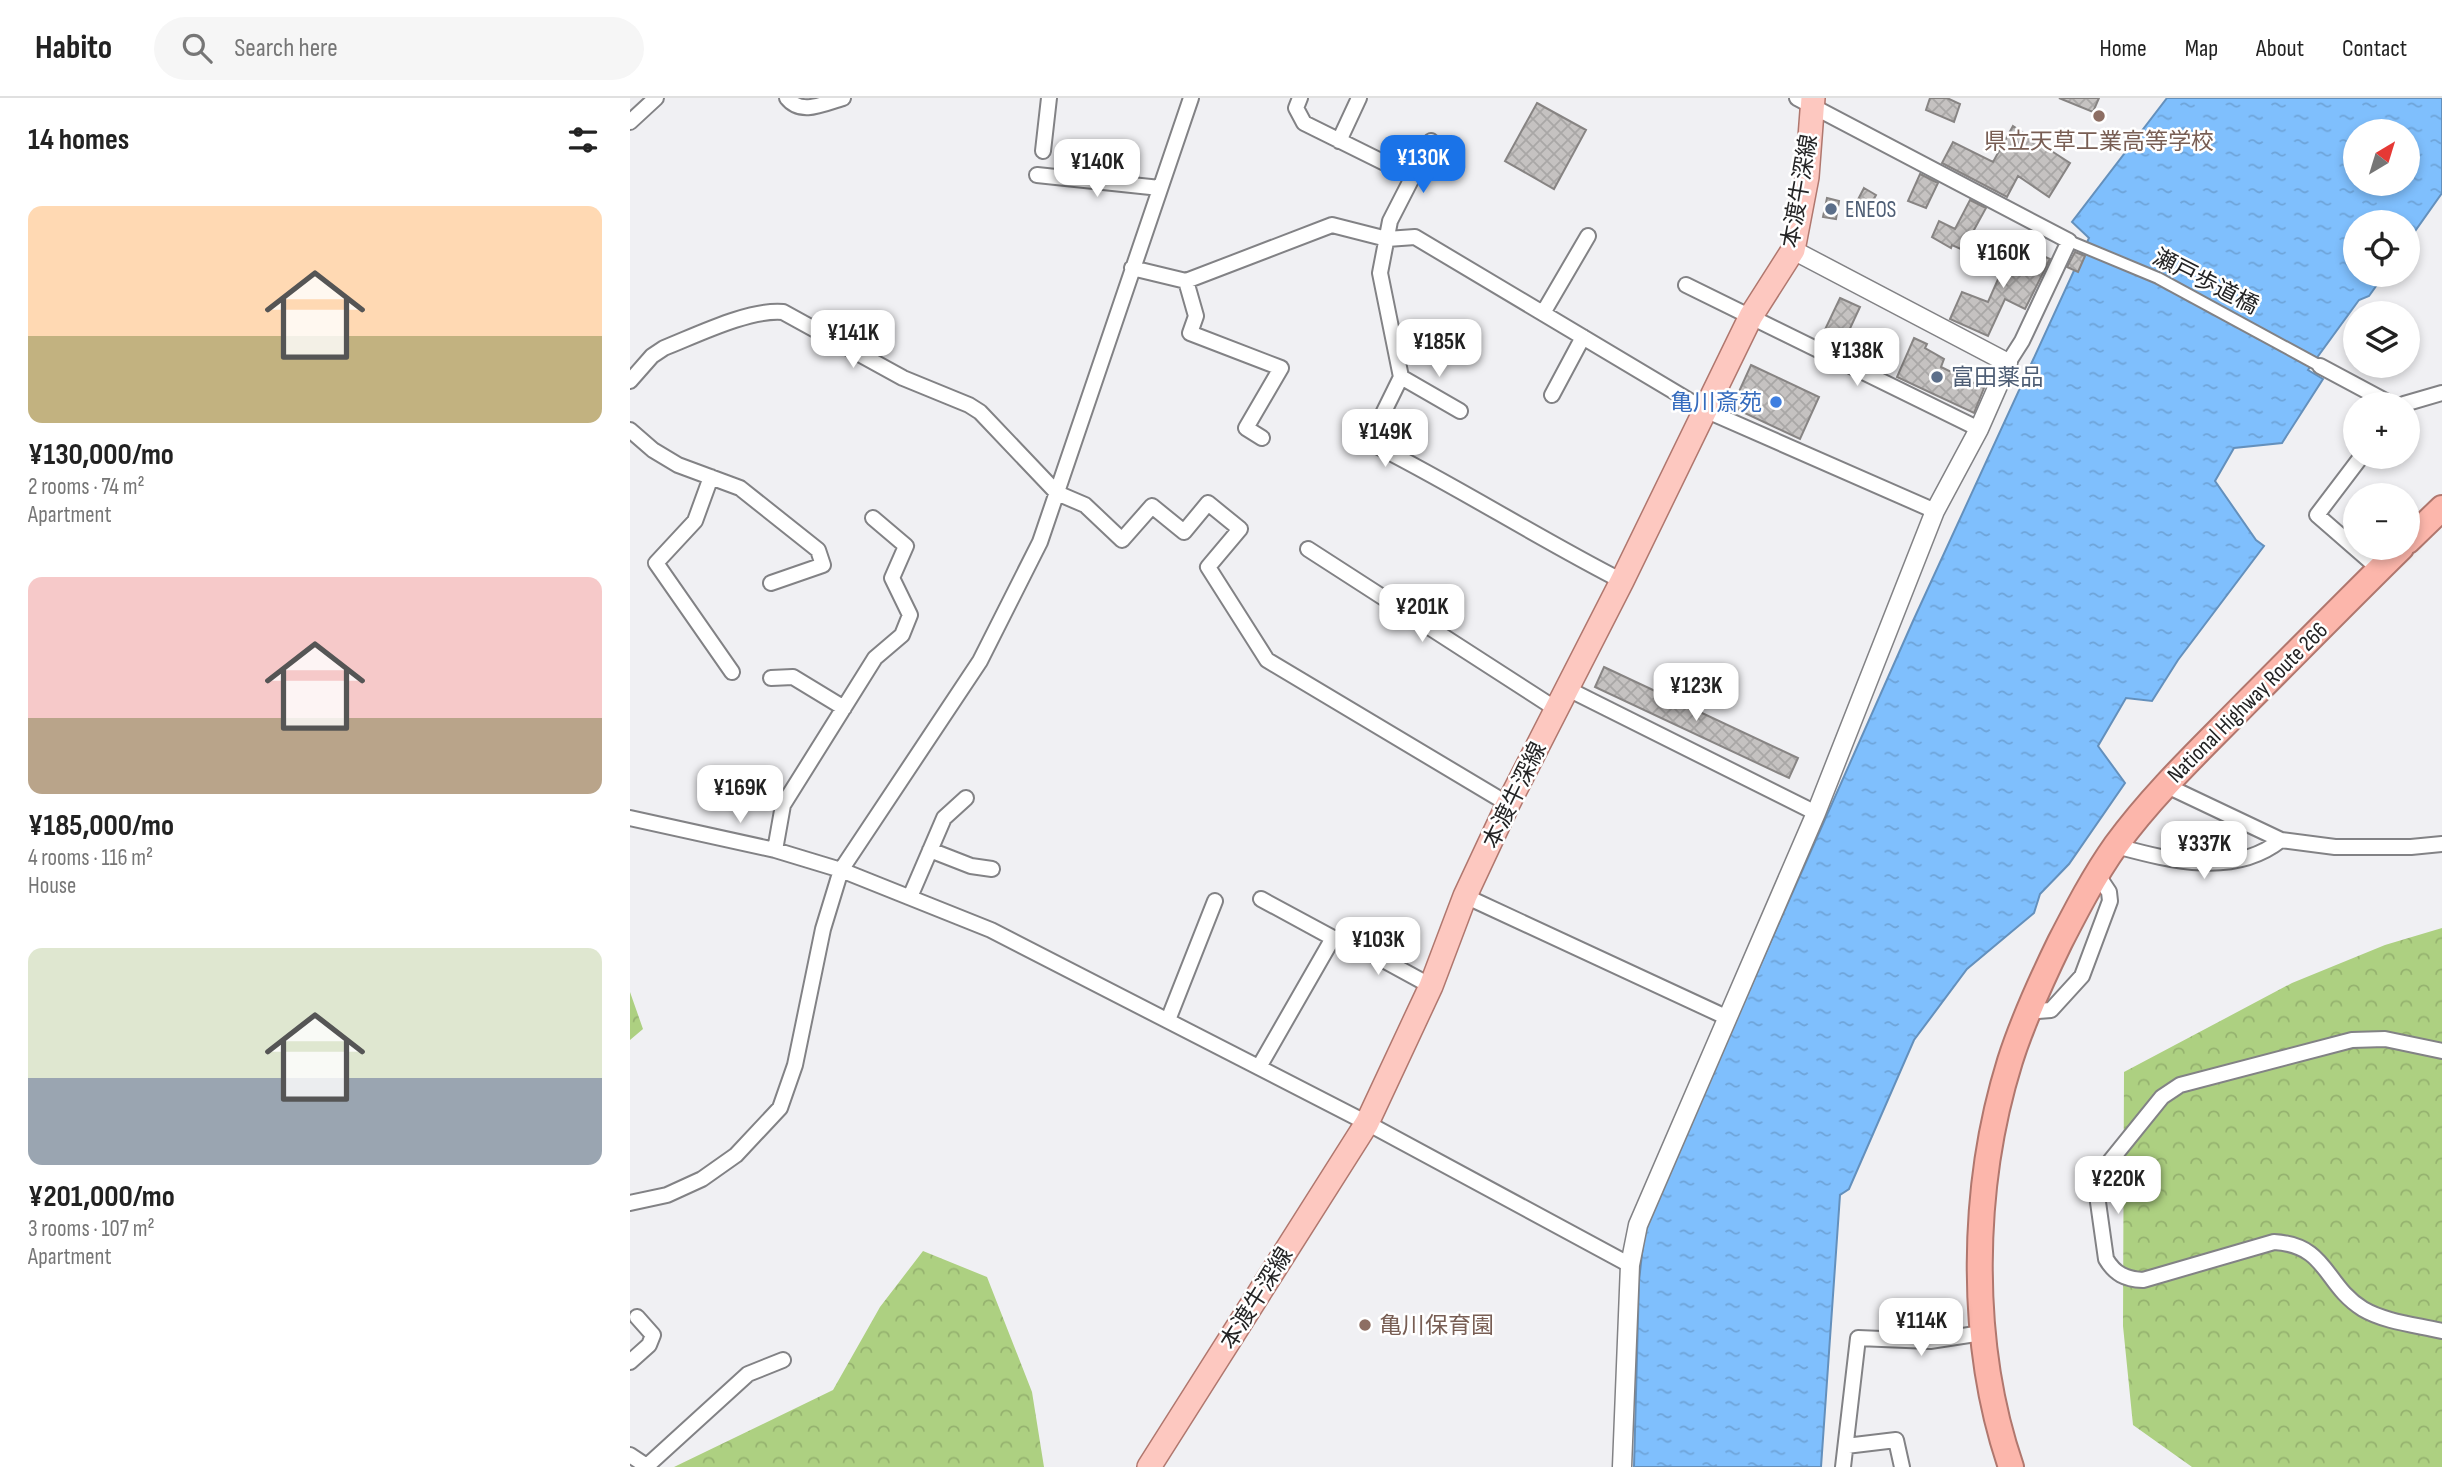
<!DOCTYPE html>
<html lang="en">
<head>
<meta charset="utf-8">
<style>
  body { margin:0; font-family:"Sofia Sans Condensed","Noto Sans JP",sans-serif; background:#f6f6f6; color:#222; height:100vh; display:flex; flex-direction:column; font-size:26px; white-space:nowrap }
  * { box-sizing:border-box; margin:0 }
  p { font-size:23px; color:#767676 }
  .icon { flex:none; width:38px; height:38px; fill:none; stroke:currentColor; stroke-width:2; stroke-linecap:round; stroke-linejoin:round }
  .map { position:relative; flex:1; overflow:hidden }
  .drawer { display:flex; flex-direction:column; background:#fff; width:630px }
  .drawer>* { flex:none }
  .needle { width:46px; rotate:38deg }
  .buttons { position:absolute; left:1713px; top:21px; display:grid; gap:14px }
  .buttons a { display:grid; place-items:center; width:77px; height:77px; border-radius:50%; background:#fff; box-shadow:0 4px 10px #0003; font-size:35px }
  .price { position:absolute; translate:-50% -60px; padding:0 16px; border-radius:14px; background:#fff; color:#222; font-size:23px; line-height:46px; filter:drop-shadow(0 2px 4px #0008) }
  .price::after { content:''; position:absolute; left:50%; top:42px; width:21px; height:16px; margin-left:-10px; background:inherit; clip-path:polygon(0 0,100% 0,50% 100%) }
  .price.current { background:#1a73e8; color:#fff }
  ul { padding:0; list-style:none }
  li { display:grid; align-content:center; gap:14px; height:371px; padding:0 28px }
  li span { display:grid; place-items:center; height:217px; border-radius:14px; color:#555 }
  li>.icon { margin-inline-start:auto }
  span .icon { width:126px; height:126px; fill:#fffc; stroke-width:1 }
  li b { font-size:30px }
  h2 { display:flex; justify-content:space-between; align-items:center; height:84px; padding:0 28px; font-size:30px }
  header { display:flex; align-items:center; gap:42px; box-sizing:border-box; height:98px; padding:0 35px; background:#fff; border-bottom:2px solid #e0e0e0 }
  header strong { font-size:33px }
  nav { display:flex; gap:38px; margin-inline-start:auto; font-size:24px }
  .search { width:490px; height:63px; background:#f6f6f6; display:flex; align-items:center; gap:18px; box-sizing:border-box; padding:0 24px; border-radius:38px; color:#767676; font-size:26px }
  main { display:flex; flex:1; min-height:0 }
  .map>svg:first-child { display:block }
</style>
</head>
<body>
<header>
<strong>Habito</strong>
<div class="search"><svg class="icon" aria-label="search" viewBox="0 0 24 24"><circle cx="10" cy="10" r="6"/><path d="M15 15l6 6"/></svg>Search here</div>
<nav><a>Home</a><a>Map</a><a>About</a><a>Contact</a></nav>
</header>
<main>
<section class="drawer">
<h2>14 homes<svg class="icon" aria-label="filters" viewBox="0 0 24 24"><path d="M4 7h16M4 17h16"/><circle cx="9" cy="7" r="2"/><circle cx="15" cy="17" r="2"/></svg></h2>
<ul>
<li><span style="background:linear-gradient(#ffd9b3 60%,#c2b280 0)"><svg class="icon" aria-label="home" viewBox="0 0 24 24"><path d="M3 11l9-7 9 7M6 9v11h12V9"/></svg></span><div><b>¥130,000/mo</b><p>2 rooms · 74 m²</p><p>Apartment</p></div></li>
<li><span style="background:linear-gradient(#f6c9c9 65%,#b9a48a 0)"><svg class="icon" aria-label="home" viewBox="0 0 24 24"><path d="M3 11l9-7 9 7M6 9v11h12V9"/></svg></span><div><b>¥185,000/mo</b><p>4 rooms · 116 m²</p><p>House</p></div></li>
<li><span style="background:linear-gradient(#dfe7d0 60%,#9aa5b1 0)"><svg class="icon" aria-label="home" viewBox="0 0 24 24"><path d="M3 11l9-7 9 7M6 9v11h12V9"/></svg></span><div><b>¥201,000/mo</b><p>3 rooms · 107 m²</p><p>Apartment</p></div></li>
</ul>
</section>
<div class="map">
<svg width="1812" height="1369" viewBox="0 0 1812 1369">
  <defs>
    <pattern id="forest-crowns" width="20" height="18" patternUnits="userSpaceOnUse" patternTransform="scale(1.75)"><rect width="20" height="18" fill="#add081"/><path d="M2 6a3 3 0 1 1 6 0M12 15a3 3 0 1 1 6 0" fill="none" stroke="#95b26f"/></pattern>
    <pattern id="water-ripples" width="26" height="14" patternUnits="userSpaceOnUse" patternTransform="scale(1.75)"><rect width="26" height="14" fill="#7fbffd"/><path d="M2 4q2-2 4 0t4 0M15 11q2-2 4 0t4 0" fill="none" stroke="#6ea4d9"/></pattern>
    <pattern id="building-cross-hatch" width="8" height="8" patternUnits="userSpaceOnUse" patternTransform="scale(1.75)"><rect width="8" height="8" fill="#c5c2c1"/><path d="M0 0l8 8M0 8l8-8" fill="none" stroke="#a9a7a6"/></pattern>
  </defs>
  <rect width="100%" height="100%" fill="#f0f0f3"/>
  <path fill="url(#forest-crowns)" d="M1812 830V1369H1562L1503 1327 1493 1228 1494 974 1662 885 1755 847Z
    M0 894 13 931 0 942Z
    M293 1153 357 1179 402 1294 414 1369H44L203 1292 250 1209Z"/>
  <path fill="url(#water-ripples)" stroke="#6490bc" stroke-width="2" fill-rule="evenodd" d="M1537 0H1812V95L1778 143V124H1726V177H1754L1739 198 1729 202 1678 272 1693 281 1652 345 1604 350 1585 383 1626 442 1634 448 1548 562 1522 603 1496 600 1468 648 1495 685 1439 766 1410 796 1404 815 1337 871 1284 942 1219 1091 1210 1097 1191 1369H1004L1009 1183 1014 1138 1027 1100 1283 523 1459 140 1442 124ZM1726 33H1778V86H1726Z"/>
  <path fill="url(#building-cross-hatch)" stroke="#878483" stroke-width="2" d="M1300 0H1317L1330 6 1324 24 1296 12Z
    M1429 0H1469L1463 14Z
    M907 5 956 32 924 91 875 63Z
    M1383 28 1440 65 1419 99 1388 78 1377 99 1312 65 1323 44 1363 64Z
    M1290 76 1308 85 1296 110 1278 103Z
    M1234 90 1246 97 1234 119 1222 113Z
    M1197 100 1209 103 1206 121 1193 119Z
    M1340 102 1356 110 1333 152 1322 147 1321 150 1302 139 1309 123 1325 131Z
    M1384 145 1420 161 1395 211 1375 201 1358 238 1320 221 1332 194 1358 204Z
    M1445 154 1455 158 1448 174 1437 169Z
    M1210 200 1230 209 1210 252 1190 242Z
    M1284 240 1297 246 1295 250 1314 261 1311 269 1354 290 1344 315 1267 279Z
    M1121 267 1189 299 1170 341 1102 309Z
    M974 569 1168 660 1159 680 965 589Z"/>
  <g fill="none" stroke-linecap="round" stroke-linejoin="round">
    <defs>
      <path id="pedestrian" d="M1439 143 1528 180 1690 268"/>
      <path id="minor" d="M157 0C171 18 195 5 213 0
        M670 0 666 10 674 25 783 79
        M1167 0 1439 143 1392 243 1378 265
        M0 24 26 0
        M709 43 729 0
        M801 43 760 123 750 175 771 279 739 344C825 387 906 439 992 483
        M413 53 419 0
        M407 77 530 90
        M502 170 556 183 702 127 757 141 785 139 1075 312 1305 413
        M556 183 566 218 560 235 651 270 616 330 632 340
        M1056 187 1349 331
        M913 215 958 138
        M1690 268 1761 306
        M771 279 830 313
        M0 283 22 258 34 250C67 237 119 211 153 214L273 280 339 307 350 314 427 395 455 407 492 442 522 408 554 434 578 405 610 431 578 469 637 562 878 706
        M922 297 953 239
        M1774 306 1812 295
        M0 332 23 352 48 367 110 390 188 452 193 467 141 485
        M1731 359 1687 417 1749 471
        M81 379 65 423 26 465 102 574
        M678 451 926 611
        M141 580 163 579 214 610
        M936 590 1186 715
        M1535 687 1651 742 1705 749H1781L1812 746
        M0 720 145 752 211 772 361 832 737 1025 1000 1167
        M1486 748C1539 762 1603 780 1651 742
        M145 752 153 707 245 560 272 537 280 517 262 480 276 448 243 420
        M300 752 341 768 362 771
        M835 798 1098 920
        M280 799 314 720 336 700
        M631 801 703 840H713L801 888
        M1399 910 1408 913 1421 912 1452 878 1480 803 1479 794 1467 776
        M538 922 585 803
        M1812 953 1755 941 1722 942 1550 987 1532 999 1477 1067 1469 1082 1467 1097 1476 1161C1485 1176 1495 1181 1513 1182L1644 1144C1698 1147 1694 1187 1733 1211 1755 1224 1787 1227 1812 1233
        M629 969 703 840
        M0 1105 37 1097 72 1081 106 1057 150 1010 165 967 193 831 211 772 350 563 410 444 561 0
        M0 1264 19 1247 23 1237 7 1219
        M1216 1348 1266 1342 1272 1369
        M0 1357 18 1369
        M17 1368 118 1276 153 1262
        M1213 1369 1228 1240 1300 1243 1352 1235"/>
      <path id="tertiary" d="M992 1369 1000 1167 1008 1127 1186 715 1305 413 1349 331 1378 265 1163 152"/>
      <path id="primary" d="M519 1369 737 1025 801 888 835 798 878 706 992 483 1121 218 1163 152 1177 79 1183 0"/>
      <path id="trunk" d="M1778 443 1812 410
        M1381 1369C1338 1244 1341 1088 1380 963 1393 922 1411 883 1430 844 1447 811 1464 778 1486 747 1524 695 1571 651 1616 605 1668 553 1719 501 1771 450"/>
    </defs>
    <use href="#pedestrian" stroke="#828285" stroke-width="14"/>
    <use href="#minor" stroke="#828285" stroke-width="18"/>
    <use href="#tertiary" stroke="#828285" stroke-width="21"/>
    <use href="#primary" stroke="#b0776e" stroke-width="26"/>
    <use href="#trunk" stroke="#b0776e" stroke-width="28"/>
    <use href="#pedestrian" stroke="#fff" stroke-width="10"/>
    <use href="#minor" stroke="#fff" stroke-width="14"/>
    <use href="#tertiary" stroke="#fff" stroke-width="18"/>
    <use href="#primary" stroke="#fdc8c0" stroke-width="23"/>
    <use href="#trunk" stroke="#fcb6ab" stroke-width="24"/>
  </g>
  <g fill="#8d6e63" stroke="#fff" stroke-width="2.5">
    <circle cx="1469" cy="18" r="7"/>
    <circle cx="735" cy="1227" r="7"/>
  </g>
  <g fill="#5c6f8a" stroke="#fff" stroke-width="2.5">
    <circle cx="1201" cy="111" r="7"/>
    <circle cx="1307" cy="279" r="7"/>
  </g>
  <circle fill="#3f7fe0" stroke="#fff" stroke-width="2.5" cx="1146" cy="304" r="7"/>
  <g text-anchor="middle" stroke-width="5" stroke-linejoin="round" paint-order="stroke">
    <g font-size="23" fill="#785e54" stroke="#fff">
      <text x="1469" y="51">県立天草工業高等学校</text>
      <text x="749" y="1235" text-anchor="start">亀川保育園</text>
    </g>
    <g font-size="23" fill="#242425" stroke="#fff">
      <text transform="translate(1169 93) rotate(-80)" y="8">本渡牛深線</text>
      <text transform="translate(1576 183) rotate(27)" y="8">瀬戸歩道橋</text>
      <text transform="translate(1617 604) rotate(-45)" y="8">National Highway Route 266</text>
      <text transform="translate(884 697) rotate(-64)" y="8">本渡牛深線</text>
      <text transform="translate(626 1200) rotate(-58)" y="8">本渡牛深線</text>
    </g>
    <g font-size="23" fill="#4e5e75" stroke="#fff" text-anchor="start">
      <text x="1215" y="119">ENEOS</text>
      <text x="1321" y="287">富田薬品</text>
    </g>
    <g font-size="23" fill="#366cbe" stroke="#fff" text-anchor="end">
      <text x="1132" y="312">亀川斎苑</text>
    </g>
  </g>
</svg>
<div class="buttons">
<a><svg class="needle" viewBox="-14 -14 28 28"><path d="M0-13l5 13h-10z" fill="#e53935"/><path d="M0 13l5-13h-10z" fill="#767676"/></svg></a>
<a><svg class="icon" aria-label="locate" viewBox="0 0 24 24"><circle cx="12" cy="12" r="6"/><path d="M12 2v4M12 18v4M2 12h4M18 12h4"/></svg></a>
<a><svg class="icon" aria-label="layers" viewBox="0 0 24 24"><path d="M12 4l9 5-9 5-9-5zM3 14l9 5 9-5"/></svg></a>
<a>+</a>
<a>−</a>
</div>
<b class="price current" style="left:793px;top:97px">¥130K</b>
<b class="price" style="left:467px;top:101px">¥140K</b>
<b class="price" style="left:1373px;top:192px">¥160K</b>
<b class="price" style="left:223px;top:272px">¥141K</b>
<b class="price" style="left:809px;top:281px">¥185K</b>
<b class="price" style="left:1227px;top:290px">¥138K</b>
<b class="price" style="left:755px;top:371px">¥149K</b>
<b class="price" style="left:792px;top:546px">¥201K</b>
<b class="price" style="left:1066px;top:625px">¥123K</b>
<b class="price" style="left:110px;top:727px">¥169K</b>
<b class="price" style="left:1574px;top:783px">¥337K</b>
<b class="price" style="left:748px;top:879px">¥103K</b>
<b class="price" style="left:1488px;top:1118px">¥220K</b>
<b class="price" style="left:1291px;top:1260px">¥114K</b>
</div>
</main>
</body>
</html>
